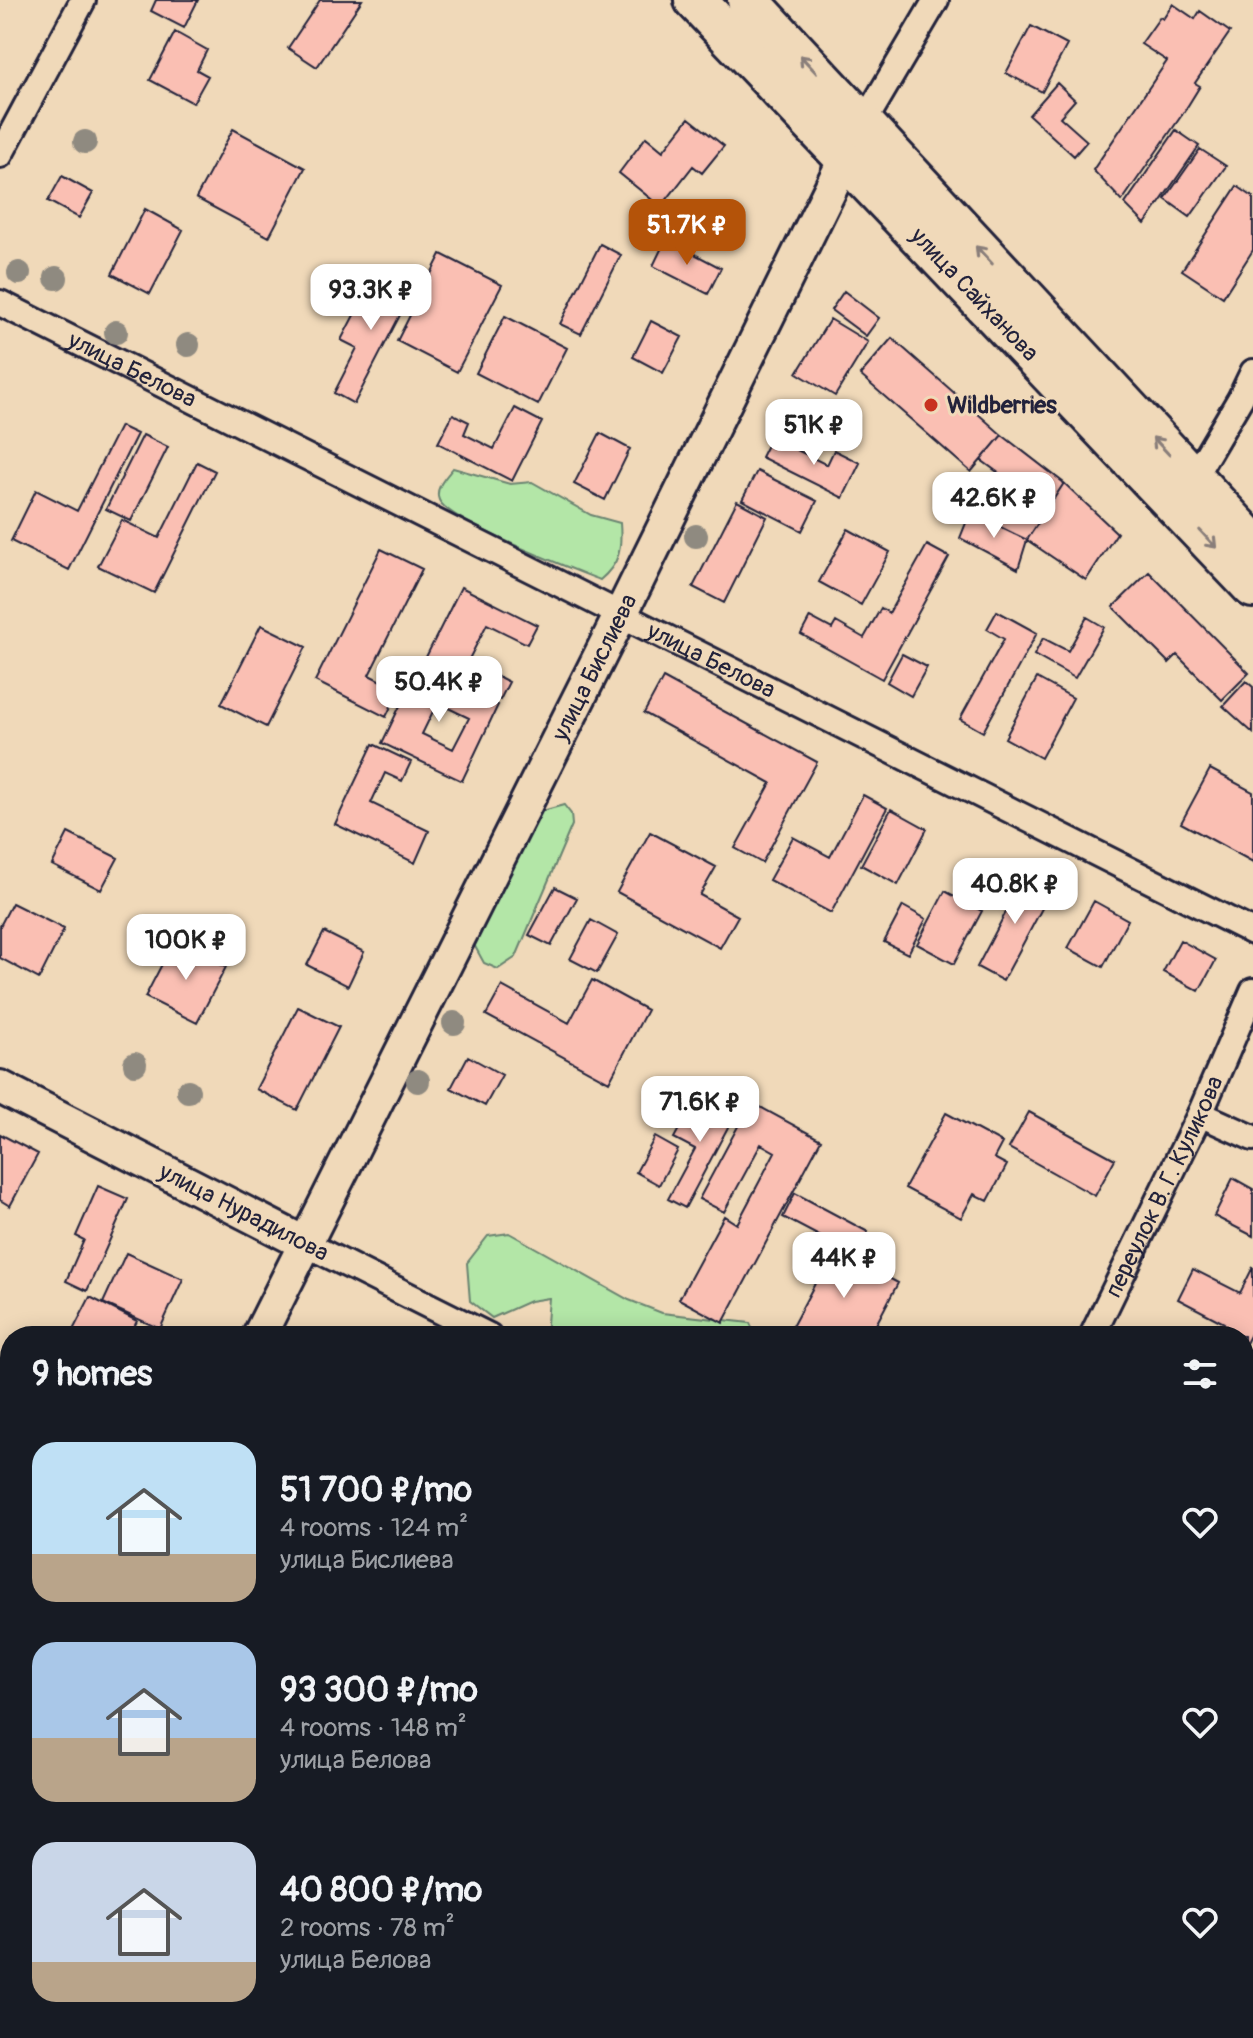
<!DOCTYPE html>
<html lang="en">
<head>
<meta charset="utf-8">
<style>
  body { margin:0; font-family:Pangolin,sans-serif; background:#20242c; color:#f1f3f6; height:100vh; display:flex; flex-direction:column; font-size:30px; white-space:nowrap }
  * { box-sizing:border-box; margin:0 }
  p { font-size:26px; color:#9ea1a6 }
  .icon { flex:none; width:44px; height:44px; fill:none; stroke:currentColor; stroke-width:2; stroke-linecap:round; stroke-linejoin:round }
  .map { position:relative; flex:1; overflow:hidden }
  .sheet { position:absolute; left:0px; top:1326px; width:1254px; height:712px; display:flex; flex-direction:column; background:#171b24; border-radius:32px 32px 0 0; box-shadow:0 4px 20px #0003 }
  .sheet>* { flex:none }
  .price { position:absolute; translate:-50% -68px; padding:0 18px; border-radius:16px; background:#fff; color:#222; font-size:26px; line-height:52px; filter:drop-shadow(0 2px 4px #0008) }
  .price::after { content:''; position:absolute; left:50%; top:48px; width:24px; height:18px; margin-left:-12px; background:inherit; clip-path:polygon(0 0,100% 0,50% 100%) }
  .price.active { background:#b45309; color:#fff }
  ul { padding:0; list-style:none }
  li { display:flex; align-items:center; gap:24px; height:200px; padding:0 32px }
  li span { display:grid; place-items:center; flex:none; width:224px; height:160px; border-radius:24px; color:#555 }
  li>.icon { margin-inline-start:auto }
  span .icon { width:96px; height:96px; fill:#fffc; stroke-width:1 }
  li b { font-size:34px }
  h2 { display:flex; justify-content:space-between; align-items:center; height:96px; padding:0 32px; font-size:34px }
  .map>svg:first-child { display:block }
</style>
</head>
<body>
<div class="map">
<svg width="1253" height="2038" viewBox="0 0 1253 2038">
  <rect width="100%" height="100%" fill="#f0d9b9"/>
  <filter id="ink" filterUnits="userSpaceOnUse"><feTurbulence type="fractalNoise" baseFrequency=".0125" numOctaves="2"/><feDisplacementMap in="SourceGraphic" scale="16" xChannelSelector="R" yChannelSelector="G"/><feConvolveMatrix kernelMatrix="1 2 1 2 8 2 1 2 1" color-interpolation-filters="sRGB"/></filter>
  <g filter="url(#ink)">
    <path fill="#b3e6a7" stroke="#6a8471" stroke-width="2" d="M453 468 510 484 532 482 591 515 620 523C622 549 620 563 600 580 572 569 448 522 439 500 434 488 446 477 453 468Z
      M564 805 571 814 572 825 516 957 498 969 484 963 472 941 538 812Z
      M509 1233 629 1300 662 1313 750 1323 756 1336H546L549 1298 530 1301 492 1318 470 1301 467 1263 488 1236Z"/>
    <path fill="#fabfb3" stroke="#22223b" stroke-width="2" d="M156 0H198L184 28 151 11Z
      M320 0H362L317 67 288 48Z
      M1173 4 1195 19 1200 11 1230 32 1195 83 1200 86 1184 112 1122 201 1093 170 1167 61 1141 44 1160 17 1163 19Z
      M1031 26 1067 45 1042 92 1006 73Z
      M175 32 207 50 197 70 208 76 193 103 150 80Z
      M1057 83 1075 100 1060 117 1087 141 1074 156 1029 115Z
      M689 118 724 146 702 173 693 166 661 207 619 173 646 137 663 151Z
      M233 129 305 168 269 237 196 198Z
      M1176 130 1199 146 1145 224 1125 204Z
      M1200 149 1226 166 1190 217 1165 199Z
      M62 176 93 193 79 218 48 201Z
      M1237 186 1253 197V250L1223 297 1182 270Z
      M145 209 183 230 150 294 112 274Z
      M666 239 721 268 708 294 653 266Z
      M600 244 621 255 581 334 560 324Z
      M441 254 502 285 457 372 397 341Z
      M376 273 412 292 354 404 334 393 357 348 341 340Z
      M844 291 879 318 866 336 831 310Z
      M505 316 567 348 538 405 476 373Z
      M830 319 868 342 835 396 797 373Z
      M651 321 682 337 663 373 633 357Z
      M892 338 1002 435 971 472 860 375Z
      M515 408 542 422 512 481 438 443 453 414 469 422 464 434 494 449Z
      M120 426 137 434 69 570 11 541 36 490 77 511Z
      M600 433 630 449 605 500 574 484Z
      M143 435 168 447 131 521 106 509Z
      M1002 435 1064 483 1027 540 986 520 1011 482 981 460Z
      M771 437 827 465 834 450 860 463 843 498 761 457Z
      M197 462 215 471 154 593 98 566 122 520 159 538Z
      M757 471 817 501 802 531 742 500Z
      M1064 483 1117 533 1086 580 1027 540Z
      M737 501 767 517 724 603 693 587Z
      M970 513 1027 540 1018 569 960 538Z
      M848 529 890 552 861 605 819 582Z
      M927 545 949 557 882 679 801 634 810 617 832 629 836 622 864 638 881 608 889 613Z
      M381 549 422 569 369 675 399 690 386 717 315 681Z
      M1149 572 1249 673 1222 700 1177 655 1169 663 1113 607Z
      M461 587 537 625 527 644 487 624 468 661 509 682 500 700 424 661Z
      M997 611 1037 633 983 732 960 719 1004 639 987 629Z
      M1087 617 1104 627 1075 678 1034 655 1043 638 1068 651Z
      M261 625 306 647 266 727 221 704Z
      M902 654 927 667 911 696 887 682Z
      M422 667 498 705 462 781 382 743 412 681 441 695 422 734 453 749 469 718 442 705 447 696 415 680Z
      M663 678 817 762 762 863 735 848 771 783 644 713Z
      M1037 678 1073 698 1041 758 1005 738Z
      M1246 681 1253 687V733L1223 706Z
      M373 744 411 762 402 781 385 773 371 803 429 831 415 863 335 824Z
      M1210 769 1253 792V862L1181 823Z
      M863 795 887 808 831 913 769 880 793 837 830 857Z
      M891 809 927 829 898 885 861 865Z
      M650 832 716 867 700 895 738 916 720 948 617 892Z
      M68 833 118 858 101 890 52 865Z
      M1027 872 1054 886 1003 981 977 967Z
      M555 887 577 898 551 946 529 935Z
      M945 891 982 911 954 964 917 944Z
      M1094 901 1128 920 1103 967 1068 948Z
      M12 903 64 929 39 979 0 958V926Z
      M903 906 926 919 908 954 884 942Z
      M591 920 618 935 597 973 570 959Z
      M324 932 364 952 348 986 307 965Z
      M1180 940 1216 960 1199 991 1163 972Z
      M174 941 226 967 197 1023 145 997Z
      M592 980 647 1010 609 1082 486 1015 502 986 569 1023Z
      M298 1007 339 1027 297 1110 256 1089Z
      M468 1056 502 1075 485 1106 451 1088Z
      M698 1094 735 1114 685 1208 668 1199 695 1149 674 1138Z
      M751 1102 821 1140 723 1323 679 1299 724 1216 737 1224 775 1152 761 1144 724 1212 699 1199Z
      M1029 1112 1115 1159 1095 1196 1009 1148Z
      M946 1113 1002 1143 994 1158 1007 1165 988 1201 974 1194 961 1218 905 1188Z
      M0 1134 38 1154 10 1206 0 1200Z
      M655 1137 678 1150 659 1185 636 1172Z
      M1233 1178 1253 1189V1236L1214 1216Z
      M98 1186 128 1199 87 1291 66 1281 84 1240 76 1236Z
      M795 1193 868 1232 855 1255 783 1217Z
      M834 1248 898 1283 870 1336H787Z
      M126 1253 183 1279 160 1329 103 1303Z
      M1253 1267V1330L1244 1347V1336H1217L1224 1323 1178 1299 1193 1269 1240 1293Z
      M90 1297 137 1321 130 1336H70Z
      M0 1414 10 1420V1469L0 1462Z
      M1244 1454 1253 1459V1514L1244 1531Z
      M1253 1519V1579L1249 1587 1244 1585V1537Z
      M0 1681 10 1686V1705L0 1724Z
      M1244 1867 1253 1871V1901L1244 1897Z
      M1244 1971 1253 1976 1250 1992 1253 1993V2030L1244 2026Z
      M10 1972 11 2028 9 2033 20 2038H0V1992Z
      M172 2028H213L208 2038H172L168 2036Z
      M466 2028H572L579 2031 576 2038H469L463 2035Z
      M1050 2028H1113L1108 2038H1061L1048 2032Z"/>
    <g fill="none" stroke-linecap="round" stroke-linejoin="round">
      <defs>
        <g id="minor">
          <path d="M863 124 936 0"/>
          <path d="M0 155 83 0"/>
          <path id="s1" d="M0 303 1253 932"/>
          <path d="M1188 487 1240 399 1253 372"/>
          <path d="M1200 1114 1253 1138"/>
          <path d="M304 1243 489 1336"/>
          <path id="s2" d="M1092 1336 1200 1114 1253 991"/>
          <path d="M1244 1724 1253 1729"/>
          <path d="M396 2038 401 2028"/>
          <path d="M886 2038 891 2028"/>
        </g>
        <g id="tertiary">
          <path d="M0 1087 304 1243"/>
          <path id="s3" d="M259 1336 621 614 856 137"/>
          <path d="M0 1870 10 1850"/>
        </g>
        <g id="primary">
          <path id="s4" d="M695 0 1253 587"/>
          <path d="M748 0 1253 543"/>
        </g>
      </defs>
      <use href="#minor" stroke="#22223b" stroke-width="30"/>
      <use href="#tertiary" stroke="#22223b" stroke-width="38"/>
      <use href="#primary" stroke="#22223b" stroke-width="46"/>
      <use href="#minor" stroke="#f0d9b9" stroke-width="24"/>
      <use href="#tertiary" stroke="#f0d9b9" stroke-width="32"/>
      <use href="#primary" stroke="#f0d9b9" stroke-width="40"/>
    </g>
    <g fill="#8f8a80">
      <circle cx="85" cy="142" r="12"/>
      <circle cx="19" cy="273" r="12"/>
      <circle cx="56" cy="278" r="12"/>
      <circle cx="116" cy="332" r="12"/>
      <circle cx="188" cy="345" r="12"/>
      <circle cx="696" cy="536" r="12"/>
      <circle cx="454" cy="1023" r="12"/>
      <circle cx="135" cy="1064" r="12"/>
      <circle cx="418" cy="1081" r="12"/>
      <circle cx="188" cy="1091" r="12"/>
    </g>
    <defs><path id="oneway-shaft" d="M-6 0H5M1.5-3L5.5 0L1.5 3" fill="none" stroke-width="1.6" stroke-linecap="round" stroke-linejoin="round" transform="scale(2)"/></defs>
    <g stroke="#897e7a">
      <use href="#oneway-shaft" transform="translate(808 64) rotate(-133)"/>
      <use href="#oneway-shaft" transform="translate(984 255) rotate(-133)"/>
      <use href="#oneway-shaft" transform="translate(1161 446) rotate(-133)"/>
      <use href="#oneway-shaft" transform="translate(1208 539) rotate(47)"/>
    </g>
  </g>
  <circle fill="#c8321e" stroke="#f0d9b9" stroke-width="3" cx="931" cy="405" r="8"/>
  <g text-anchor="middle" stroke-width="6" stroke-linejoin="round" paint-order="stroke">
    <g font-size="24" fill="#22223b" stroke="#f0d9b9">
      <text dy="8" stroke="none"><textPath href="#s4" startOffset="406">улица Сайханова</textPath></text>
      <text dy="8" stroke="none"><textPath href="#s1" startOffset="148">улица Белова</textPath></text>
      <text dy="8" stroke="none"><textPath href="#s1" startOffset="796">улица Белова</textPath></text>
      <text dy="8" stroke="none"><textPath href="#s3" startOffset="748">улица Бислиева</textPath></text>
      <text dy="8" stroke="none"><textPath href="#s2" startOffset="166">переулок В. Г. Куликова</textPath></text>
      <text transform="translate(244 1212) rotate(27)" y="8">улица Нурадилова</text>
    </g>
    <g font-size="24" font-weight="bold" fill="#22223b" stroke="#f0d9b9" text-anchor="start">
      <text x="947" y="413">Wildberries</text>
    </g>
  </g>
</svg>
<b class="price active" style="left:687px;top:267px">51.7K ₽</b>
<b class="price" style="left:371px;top:332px">93.3K ₽</b>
<b class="price" style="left:814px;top:467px">51K ₽</b>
<b class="price" style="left:994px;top:540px">42.6K ₽</b>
<b class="price" style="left:439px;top:724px">50.4K ₽</b>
<b class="price" style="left:1015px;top:926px">40.8K ₽</b>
<b class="price" style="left:186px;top:982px">100K ₽</b>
<b class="price" style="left:700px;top:1144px">71.6K ₽</b>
<b class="price" style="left:844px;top:1300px">44K ₽</b>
<section class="sheet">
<h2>9 homes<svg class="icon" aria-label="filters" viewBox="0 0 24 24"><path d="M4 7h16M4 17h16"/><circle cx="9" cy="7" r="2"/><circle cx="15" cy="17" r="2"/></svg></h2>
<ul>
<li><span style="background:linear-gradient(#bfe0f5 70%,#b9a48a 0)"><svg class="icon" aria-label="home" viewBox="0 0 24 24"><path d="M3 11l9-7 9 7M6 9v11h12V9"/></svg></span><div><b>51 700 ₽/mo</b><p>4 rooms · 124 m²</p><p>улица Бислиева</p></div><svg class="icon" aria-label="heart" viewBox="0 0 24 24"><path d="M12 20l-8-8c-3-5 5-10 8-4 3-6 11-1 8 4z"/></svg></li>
<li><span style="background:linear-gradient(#a9c7e8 60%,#b9a48a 0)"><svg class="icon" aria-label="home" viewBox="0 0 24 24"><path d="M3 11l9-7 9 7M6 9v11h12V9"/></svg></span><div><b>93 300 ₽/mo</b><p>4 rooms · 148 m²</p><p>улица Белова</p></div><svg class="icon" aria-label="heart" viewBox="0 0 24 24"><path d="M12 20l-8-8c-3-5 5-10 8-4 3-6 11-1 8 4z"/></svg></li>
<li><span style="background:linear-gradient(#c9d6e8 75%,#b9a48a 0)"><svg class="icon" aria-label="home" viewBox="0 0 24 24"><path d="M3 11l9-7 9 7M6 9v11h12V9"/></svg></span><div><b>40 800 ₽/mo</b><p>2 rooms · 78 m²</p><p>улица Белова</p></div><svg class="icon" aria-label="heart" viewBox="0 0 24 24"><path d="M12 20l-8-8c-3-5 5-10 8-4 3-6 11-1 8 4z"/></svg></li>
</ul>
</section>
</div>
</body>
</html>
